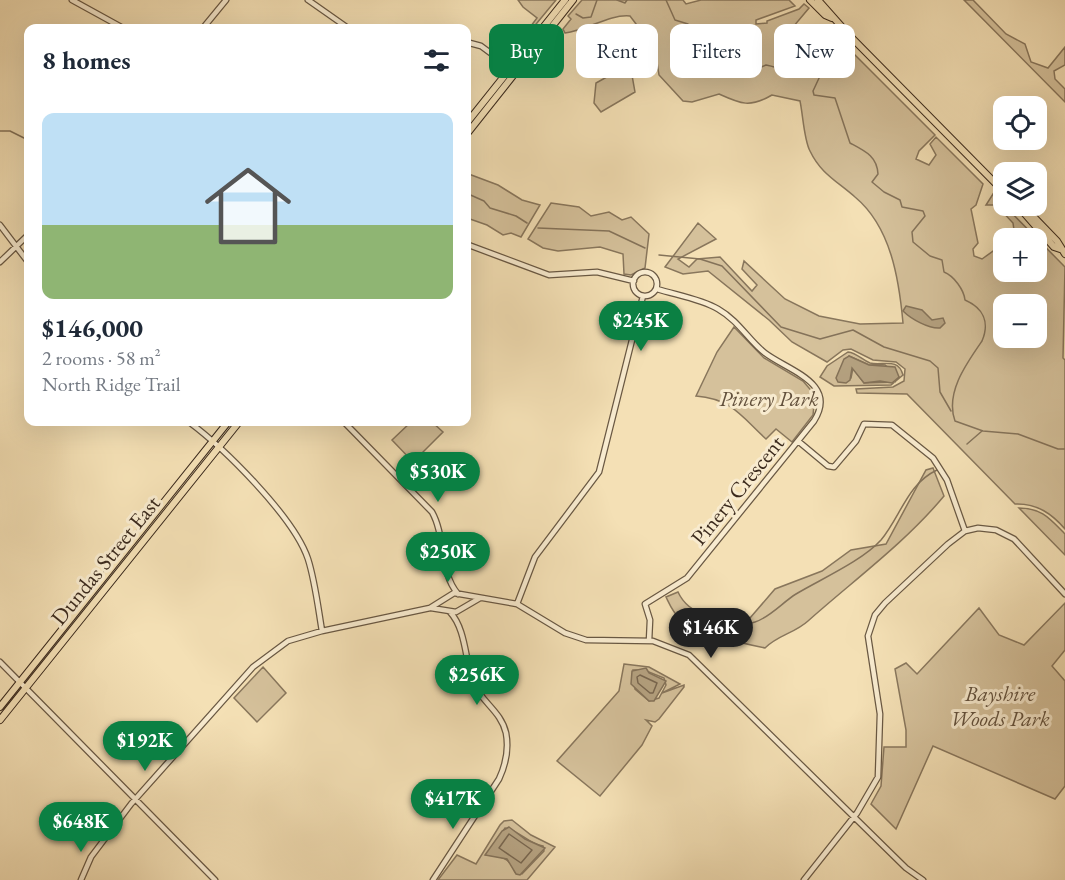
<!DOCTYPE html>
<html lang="en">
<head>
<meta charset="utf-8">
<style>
  body { margin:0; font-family:"EB Garamond",serif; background:#f6f6f7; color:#1f2937; height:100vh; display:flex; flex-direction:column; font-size:22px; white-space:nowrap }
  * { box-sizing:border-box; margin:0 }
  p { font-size:20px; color:#747a83 }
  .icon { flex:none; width:33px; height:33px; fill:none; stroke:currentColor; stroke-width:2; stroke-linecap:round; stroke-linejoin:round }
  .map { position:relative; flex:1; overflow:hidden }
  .sheet { position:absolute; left:24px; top:24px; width:447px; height:402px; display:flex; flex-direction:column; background:#fff; border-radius:12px; box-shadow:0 6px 24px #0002 }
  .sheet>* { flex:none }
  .guide { position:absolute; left:489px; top:24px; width:486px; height:54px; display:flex; gap:12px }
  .buttons { position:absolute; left:993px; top:96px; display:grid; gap:12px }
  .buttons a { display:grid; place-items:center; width:54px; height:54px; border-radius:12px; background:#fff; box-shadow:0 6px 24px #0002; font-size:30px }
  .price { position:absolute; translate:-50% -51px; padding:0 14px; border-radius:21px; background:#0b8043; color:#fff; font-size:20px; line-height:39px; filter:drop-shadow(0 2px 3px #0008) }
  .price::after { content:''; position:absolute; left:50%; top:36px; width:18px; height:14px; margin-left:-9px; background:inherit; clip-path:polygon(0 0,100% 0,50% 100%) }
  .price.current { background:#222; color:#fff }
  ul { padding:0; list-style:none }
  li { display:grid; align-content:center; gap:12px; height:318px; padding:0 18px }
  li+li { border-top:2px solid #e0e1e3 }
  li span { display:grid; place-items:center; height:186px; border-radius:12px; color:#555 }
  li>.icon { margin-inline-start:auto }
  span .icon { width:108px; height:108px; fill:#fffc; stroke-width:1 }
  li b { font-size:26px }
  h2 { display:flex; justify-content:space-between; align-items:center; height:72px; padding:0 18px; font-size:26px }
  .chip { padding:0 21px; border-radius:12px; background:#fff; box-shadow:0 6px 24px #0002; font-size:21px; line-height:54px }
  .chip.current { background:#0b8043; color:#fff }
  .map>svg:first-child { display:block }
</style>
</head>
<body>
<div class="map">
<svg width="1065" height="880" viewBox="0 0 1065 880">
  <rect width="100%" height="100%" fill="#f4e0b5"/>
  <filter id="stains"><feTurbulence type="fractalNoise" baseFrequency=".00333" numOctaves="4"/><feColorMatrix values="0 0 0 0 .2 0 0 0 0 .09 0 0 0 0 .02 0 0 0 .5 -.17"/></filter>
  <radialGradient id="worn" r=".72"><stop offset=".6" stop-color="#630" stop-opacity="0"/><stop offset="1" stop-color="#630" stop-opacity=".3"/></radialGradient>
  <path fill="#d5c19b" stroke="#88765c" stroke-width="1.5" fill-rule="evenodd" d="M518 0H556L532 29 531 26 537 18 523 7Z
    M582 0H683L686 4 701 0H789L795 6 756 20V24L767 23V21L799 9 804 4 809 8 793 27 802 33 804 26 816 34 825 25 935 135 919 151 916 159 929 165 936 155 930 144 936 137 983 184 976 205 971 209 978 243 973 249 974 256 982 259 1003 244 1004 272H1036V238H1009L1014 230 1013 223 996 205H986L993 194 1065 267 1063 358 1065 360V529C1052 514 1037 503 1015 504L907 394 857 393 856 389 893 387 904 381 905 369 896 362 873 360 851 349 843 350 827 362 792 342 769 320 708 271 683 274 665 267 698 223 716 239 678 259 689 267 697 259 720 257 752 291 757 285 742 269 744 261 785 299 819 316 860 324 903 323C899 279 891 227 855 197 837 181 821 174 810 151 804 140 803 115 800 101L772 95C750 108 741 104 719 94L692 102 683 101 659 75 655 49 630 16C609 14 588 30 565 33L563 29 571 19 568 16ZM1004 304H1036V338H1004Z
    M964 0H973L1006 34 1025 44 1031 62 1048 68 1065 47V65L1054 71 1055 79 1065 89V102Z
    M630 64 635 92 601 112 594 103 596 83Z
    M466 173 498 185 522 200 540 205 521 237 511 233 503 235 487 225 467 218Z
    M551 203 579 207 591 216 609 212 622 220 631 217 649 234 645 268 631 275 624 274 623 254 600 247 558 251 543 248 528 239Z
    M734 327 764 358 803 381 815 395 813 415 792 442 776 429 766 439C741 416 732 399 696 396L717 352Z
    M848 352C857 353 862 360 870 363 883 366 898 357 903 375L891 385 834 386 820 377 827 366ZM849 356 869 365H885L899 377 895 382 864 383 853 368 851 378 838 377Z
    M411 422H432L443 432 413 462 392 440Z
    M933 468 944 496C905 543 854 580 808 621 795 633 778 635 765 648 741 643 698 634 679 617 673 613 669 603 666 597L678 592C691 620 723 618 750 618L775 589 822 571 851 550 886 544 926 470Z
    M1019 508C1042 508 1050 519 1065 534V555Z
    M1065 603V650L1052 666 1065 681V786L1055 799 933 746 896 829 871 804 881 786 884 747H906V730L895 669 906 663 917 674 979 608 999 635 1024 645Z
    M624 664 649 667 680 684 662 693 684 685V687L659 719 655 722 646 720 652 726 642 745 600 796 557 761 619 691ZM633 670H644L664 678 666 685 659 698 649 701 635 689Z
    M263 667 286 693 257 722 234 698Z
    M512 820 531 835 555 847 527 880H438L457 855 476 864 500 825 504 821ZM505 828C519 830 528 844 543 846L544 851 522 874 515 872C510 857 500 856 486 855Z"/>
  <path fill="#b5a281" stroke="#847259" stroke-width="1.5" d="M906 306 922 310 932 320 943 318 945 323 940 328C929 329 911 319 903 311Z
    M849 356 869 365 895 367 899 377 892 383 880 381 864 383 852 368 850 380 846 383 838 382 836 378 844 359Z
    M646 668 649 673 666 681 654 701H649L631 684 632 671Z
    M509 827 525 839 545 848 520 875 516 874 507 859 485 855 502 831Z"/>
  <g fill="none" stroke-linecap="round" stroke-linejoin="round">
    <path stroke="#78664f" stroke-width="1.5" d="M640 675 657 683 653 693H650L638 683 637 677Z
      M509 834 532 850 521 863 499 848Z"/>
    <path stroke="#847259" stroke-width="1.5" d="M617 0 625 3 627 0
      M666 0 675 20 688 24 689 40C711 52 729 64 752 71L766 65C783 68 794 78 807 62L820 76 813 91 814 95 835 98 850 143C865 151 877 156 878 174L872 182 884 192 900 200 902 207 923 211 925 216 912 232 913 242 930 256 942 260 944 272C954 276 964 290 965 300 983 308 990 322 982 341 966 364 945 393 955 421L983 431 1018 434 1058 449H1065
      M576 14 583 18 591 17 597 0
      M0 131H10L28 140
      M466 193 484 201 490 208 516 216 527 223
      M538 228 609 231 645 248
      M659 255 700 259 722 266 781 327 820 339 853 330 884 347 930 361 938 368 940 392 951 411
      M967 444 982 431
      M705 622C720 628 739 627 755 622 769 618 783 602 796 594 821 579 862 561 881 540 901 516 907 484 937 470"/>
    <defs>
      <path id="minor" d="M72 0 123 28
        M308 0 348 28
        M203 28 226 0
        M466 42 481 46 512 69
        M0 225 28 262
        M466 244 549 275 597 272 634 281
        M0 262 28 235
        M633 284a12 12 0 1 1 24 0a12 12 0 1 1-24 0Z
        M189 422C224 448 294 517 308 559 315 581 318 607 322 631
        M344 422 432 512C446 537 439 572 458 594
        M798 441 828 466 834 467 856 441 864 424 892 425 933 458 947 480 965 531
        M517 604 535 557 599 472 643 296
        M431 608 456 612 480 598
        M649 641 650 620 645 604 687 578 814 421C838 383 789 371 765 353 749 341 739 321 718 309 701 299 676 295 657 289
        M0 662 215 880
        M81 880 91 857 131 804 253 667 288 641 322 631 430 608 454 593 517 604 565 633 586 640 653 641 689 655 906 868 923 880
        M433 880 499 779C506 764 509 749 506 733 501 711 481 702 473 682 465 660 466 629 450 612
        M804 880 857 813 878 777 880 714 868 636 875 615 885 603 948 544 965 531 978 528 996 530 1014 539 1065 594"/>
      <path id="major" d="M810 0 825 15 832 18
        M818 0 849 35 1004 192
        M466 124 565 0
        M466 135 573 0
        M1017 206 1029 212 1057 241 1065 254
        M1018 206 1054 247 1060 249
        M0 707 228 422
        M0 720 239 422"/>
    </defs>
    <use href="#minor" stroke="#695843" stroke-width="7"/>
    <use href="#major" stroke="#3b2a1d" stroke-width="8"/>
    <use href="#minor" stroke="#f8ebcf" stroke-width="4.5"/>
    <use href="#major" stroke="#f4e0b5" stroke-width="6"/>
  </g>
  <g text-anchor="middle" stroke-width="6" stroke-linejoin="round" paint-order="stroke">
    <g font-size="22" font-style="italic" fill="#62503c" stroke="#f8ebcf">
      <text x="769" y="406">Pinery Park</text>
      <text x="1000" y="701">Bayshire<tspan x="1000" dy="25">Woods Park</tspan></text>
    </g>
    <g font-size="22" fill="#3b2a1d" stroke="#f8ebcf">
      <text transform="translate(737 490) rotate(-51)" y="8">Pinery Crescent</text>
      <text transform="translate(105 560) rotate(-51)" y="8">Dundas Street East</text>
    </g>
  </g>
  <rect width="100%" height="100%" filter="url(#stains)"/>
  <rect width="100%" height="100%" fill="url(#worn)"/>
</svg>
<div class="buttons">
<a><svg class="icon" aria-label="locate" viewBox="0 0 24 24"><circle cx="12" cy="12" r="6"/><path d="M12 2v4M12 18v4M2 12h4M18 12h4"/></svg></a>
<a><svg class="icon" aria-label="layers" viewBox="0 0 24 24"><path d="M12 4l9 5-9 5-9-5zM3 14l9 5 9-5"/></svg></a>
<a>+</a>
<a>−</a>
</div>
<b class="price" style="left:641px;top:352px">$245K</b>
<b class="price" style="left:438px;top:503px">$530K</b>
<b class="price" style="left:448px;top:583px">$250K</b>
<b class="price current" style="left:711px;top:659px">$146K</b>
<b class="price" style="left:477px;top:706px">$256K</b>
<b class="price" style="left:145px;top:772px">$192K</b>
<b class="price" style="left:453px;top:830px">$417K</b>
<b class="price" style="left:81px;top:853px">$648K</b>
<div class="guide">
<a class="chip current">Buy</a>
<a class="chip">Rent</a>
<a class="chip">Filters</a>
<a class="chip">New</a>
</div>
<section class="sheet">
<h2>8 homes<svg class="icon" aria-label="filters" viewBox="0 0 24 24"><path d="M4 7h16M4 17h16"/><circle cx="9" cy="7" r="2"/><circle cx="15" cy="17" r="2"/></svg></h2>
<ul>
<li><span style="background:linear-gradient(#bfe0f5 60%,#8fb573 0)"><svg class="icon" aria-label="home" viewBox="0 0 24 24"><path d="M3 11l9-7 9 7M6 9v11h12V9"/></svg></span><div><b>$146,000</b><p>2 rooms · 58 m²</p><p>North Ridge Trail</p></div></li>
</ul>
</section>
</div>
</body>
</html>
